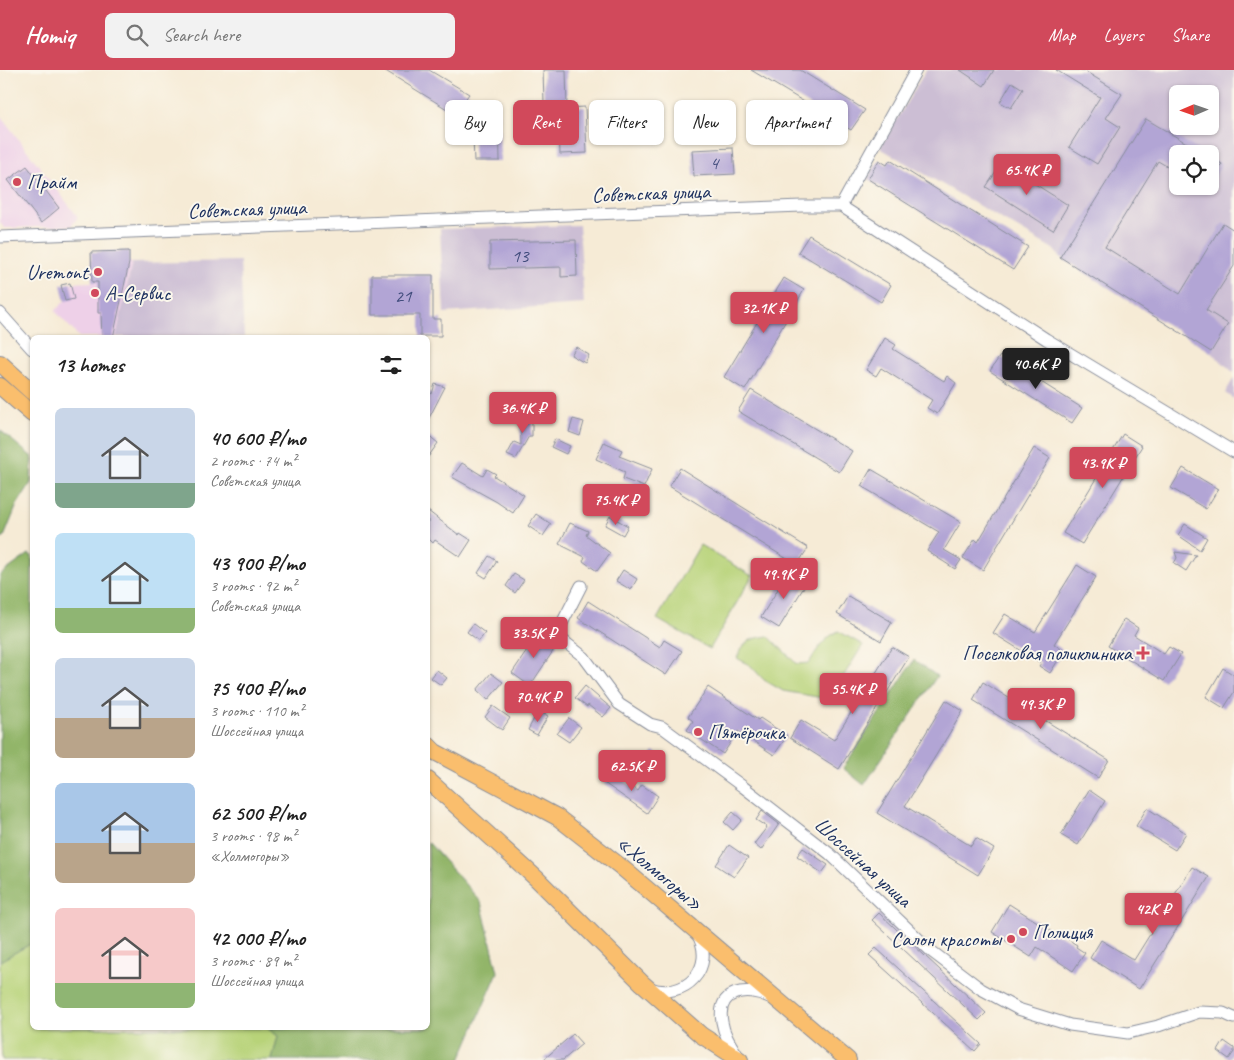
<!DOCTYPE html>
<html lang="en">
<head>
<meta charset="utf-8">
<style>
  body { margin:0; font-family:Caveat,sans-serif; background:#f2f2f2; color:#222; height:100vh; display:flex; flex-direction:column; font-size:19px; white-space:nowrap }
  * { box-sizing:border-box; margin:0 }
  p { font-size:16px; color:#767676 }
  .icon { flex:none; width:28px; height:28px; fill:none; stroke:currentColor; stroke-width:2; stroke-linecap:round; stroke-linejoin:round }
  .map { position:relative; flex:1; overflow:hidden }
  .panel { position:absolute; left:30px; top:265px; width:400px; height:695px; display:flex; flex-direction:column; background:#fff; border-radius:8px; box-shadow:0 1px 4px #0004 }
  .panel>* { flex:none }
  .banner { position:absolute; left:445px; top:30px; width:475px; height:45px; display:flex; gap:10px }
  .needle { width:32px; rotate:268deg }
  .tools { position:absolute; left:1169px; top:15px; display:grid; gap:10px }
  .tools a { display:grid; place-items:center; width:50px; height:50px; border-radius:8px; background:#fff; box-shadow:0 1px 4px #0004; font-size:25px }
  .price { position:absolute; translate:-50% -42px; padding:0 11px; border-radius:5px; background:#d1495b; color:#fff; font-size:16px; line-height:32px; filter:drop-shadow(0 1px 2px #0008) }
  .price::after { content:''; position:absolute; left:50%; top:30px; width:15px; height:11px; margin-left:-8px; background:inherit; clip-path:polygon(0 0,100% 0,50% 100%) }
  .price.selected { background:#222; color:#fff }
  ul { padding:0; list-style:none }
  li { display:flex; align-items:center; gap:15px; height:125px; padding:0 25px }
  li span { display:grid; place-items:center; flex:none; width:140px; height:100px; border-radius:8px; color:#555 }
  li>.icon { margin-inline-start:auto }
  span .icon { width:60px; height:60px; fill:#fffc; stroke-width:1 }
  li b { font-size:21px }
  h2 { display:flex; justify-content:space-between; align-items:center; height:60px; padding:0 25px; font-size:21px }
  .chip { padding:0 18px; border-radius:8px; background:#fff; box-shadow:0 1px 4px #0004; font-size:18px; line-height:45px }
  .chip.selected { background:#d1495b; color:#fff }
  header { display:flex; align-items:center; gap:30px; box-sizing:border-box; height:70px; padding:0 25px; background:#d1495b; color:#fff }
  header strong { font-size:24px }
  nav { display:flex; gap:28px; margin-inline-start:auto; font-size:18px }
  .search { width:350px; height:45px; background:#f2f2f2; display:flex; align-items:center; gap:12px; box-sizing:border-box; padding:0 18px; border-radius:8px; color:#767676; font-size:19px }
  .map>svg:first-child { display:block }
</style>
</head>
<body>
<header>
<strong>Homiq</strong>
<div class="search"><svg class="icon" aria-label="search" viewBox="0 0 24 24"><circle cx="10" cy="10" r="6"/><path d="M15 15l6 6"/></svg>Search here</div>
<nav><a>Map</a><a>Layers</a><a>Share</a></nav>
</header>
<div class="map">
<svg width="1234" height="990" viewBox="0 0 1234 990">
  <rect width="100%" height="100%" fill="#fbf7ec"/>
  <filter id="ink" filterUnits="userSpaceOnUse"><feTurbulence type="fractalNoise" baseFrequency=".02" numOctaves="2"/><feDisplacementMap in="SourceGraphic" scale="10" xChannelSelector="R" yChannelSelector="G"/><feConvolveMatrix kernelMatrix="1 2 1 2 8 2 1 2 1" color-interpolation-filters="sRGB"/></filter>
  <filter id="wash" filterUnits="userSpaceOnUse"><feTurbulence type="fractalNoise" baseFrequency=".0096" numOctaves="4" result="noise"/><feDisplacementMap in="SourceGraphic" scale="20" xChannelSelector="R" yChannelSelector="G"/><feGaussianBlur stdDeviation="1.12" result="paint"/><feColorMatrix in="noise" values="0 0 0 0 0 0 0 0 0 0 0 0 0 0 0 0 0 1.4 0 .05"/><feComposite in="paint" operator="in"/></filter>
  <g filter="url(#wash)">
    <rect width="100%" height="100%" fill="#f6ebd6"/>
    <path fill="#eed0e8" d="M0 45 78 147 71 156 4 158 0 152Z
      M129 181V192L132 193 116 267H79L55 241 65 231 61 215 70 213 92 212 91 182Z"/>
    <path fill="#ccbed4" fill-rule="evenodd" d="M926 0H1234V303L1211 282 1060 187 1053 179 880 78ZM1178 24H1210V56H1178ZM1178 84H1210V116H1178Z
      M579 155 584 234 444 243 440 159Z
      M240 191 244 267H116L132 193Z
      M1234 308V329L1225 323Z"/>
    <path fill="#b8d379" stroke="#6a816c" d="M700 475 752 506 710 579 657 549Z
      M838 561 863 575 829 629 783 621 764 610 751 596 737 588C745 570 749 569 768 566L797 594 809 593C817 580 823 569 838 561Z
      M32 873V958H267L278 966 272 990H2L0 954V891Z"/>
    <path fill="#92b569" stroke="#567264" d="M0 360 32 387 31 413 17 435 4 467 0 468Z
      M29 484 32 486V873L0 891V505Z
      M914 590 937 606 864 715 843 698Z
      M428 772 481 832 498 902 460 990H272L278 966 267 958H428Z"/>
    <g id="blocks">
      <path fill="#b2a5d5" d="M384 0H429L469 24 455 44Z
        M543 0H566L567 38 585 37 587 83 560 84 558 33H544Z
        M751 0H800L865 40 851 60Z
        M960 0H994L984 16Z
        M1056 0H1083L1122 24 1106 48 1120 57 1097 94 1069 77 1100 27Z
        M1012 12 1023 19 1011 38 1000 32Z
        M499 43 500 91H474L472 44Z
        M1146 49 1205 84H1178V103L1158 91 1105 177 1180 224 1223 153 1234 160V196L1206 240 1228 254 1211 282 1060 187Z
        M733 78 735 104 694 106 692 80Z
        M1210 87 1222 94 1210 114Z
        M879 90 887 95 890 90 1028 177 1013 200 868 109Z
        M1002 93 1068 135 1053 160 986 117Z
        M27 96 59 138 41 153 8 110Z
        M809 165 891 215 881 232 798 182Z
        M576 170 577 206 561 207V197L490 199V172Z
        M129 181V193L113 268H102L101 243H98V212H92L91 182Z
        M372 205H433V249H441V266H420V245H372Z
        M784 208 804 220 745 320 724 307Z
        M70 213 74 229 65 231 61 215Z
        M885 268 896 275 893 279 944 311 947 306 956 313 937 344 927 338 932 330 881 298 876 306 866 300Z
        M576 277 589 285 585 293 571 285Z
        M1000 286 1082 338 1072 353 990 301Z
        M435 314 445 317 428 350V321L432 324Z
        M751 320 852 381 839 402 738 341Z
        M520 342H532V366H529L516 389 507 385 514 372 521 375Z
        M573 349 584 352 580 366 569 362Z
        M1123 364 1142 376 1082 474 1063 463Z
        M428 365 438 373 428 387Z
        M555 369 570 376 566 384 551 377Z
        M604 372 622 380 619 386 652 399 644 417 623 409 625 402 596 389Z
        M1034 378 1050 388 983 500 963 488 975 469 978 472Z
        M462 393 483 406 487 399 496 404 494 406 524 425 513 443 497 432 452 407Z
        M680 398 808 478 797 495 669 416Z
        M1183 398 1218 419 1206 439 1171 418Z
        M871 399 961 452 944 480 961 490 955 499 927 481 939 462 861 416Z
        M428 441 459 465 460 463 471 470 460 487 435 470 433 473 428 468Z
        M536 444 551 454 543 466 528 456Z
        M610 446 628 456 623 465 605 455Z
        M570 453 588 461 586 465 610 483 597 501 583 491 585 487 559 474Z
        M1185 454 1207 468 1200 480 1178 465Z
        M1175 482 1196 485 1186 501 1174 493 1177 488Z
        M489 486 497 491 486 508 478 503Z
        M1077 495 1096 507 1054 574 1064 581 1050 603 1039 596 1041 593 993 563 1005 544 1035 562Z
        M623 500 637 509 631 520 616 511Z
        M789 501 807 512 779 558 761 547Z
        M514 504 524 510 515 523 506 516Z
        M848 526 892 552 881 571 837 544Z
        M588 531 660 577 664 570 682 581 666 605 578 548Z
        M1124 549 1138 558 1134 565 1164 584 1169 577 1181 584 1164 611 1108 576Z
        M473 554 485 563 479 571 467 562Z
        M539 563 557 575 530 616 512 603Z
        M892 577 909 587 839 699 790 668 801 650 834 670Z
        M1223 598 1234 605V622L1224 638 1206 627Z
        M437 600 447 608 441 615 431 608Z
        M491 603 503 612 488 630 477 620Z
        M983 612 1109 690 1098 708 973 630Z
        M585 616 611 638 603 647 588 635 587 637 575 628Z
        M708 617 758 650 760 648 787 666 774 685 738 661 723 684 687 660 693 651 688 647Z
        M946 630 963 641 905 736 971 776 976 768 994 779 978 805 877 743Z
        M493 636 510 648 502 660 485 647Z
        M538 641 548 646 537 665 528 660Z
        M569 648 581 657 569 672 557 664Z
        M654 681 662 686 655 696 647 691Z
        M612 701 638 721 642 715 658 726 647 743 604 713Z
        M1089 720 1105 731 1078 775 1061 765Z
        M1147 738 1186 763 1175 780 1136 756Z
        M762 741 779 754 761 780 754 774 767 757 756 750Z
        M733 742 742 750 733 760 724 752Z
        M729 775 748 788 734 807 716 795Z
        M803 778 828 795 822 803 797 786Z
        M1192 797 1209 807 1139 919 1090 888 1101 870 1134 890Z
        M1009 834 1058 865 1059 864 1077 875 1076 877 1085 883 1073 901 1037 877 1031 887 992 862Z
        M879 843 986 943 979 950 872 850Z
        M876 878 981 974 975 981 869 885Z
        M573 964 582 974 563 990H543Z
        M1224 971 1234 978V982L1229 989 1218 981Z"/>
    </g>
  </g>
  <g filter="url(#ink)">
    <use href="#blocks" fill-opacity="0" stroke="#888d9a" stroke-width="1"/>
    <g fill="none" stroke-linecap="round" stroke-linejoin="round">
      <defs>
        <path id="minor" d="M841 136 916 0
          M0 167 802 136H841L1046 269 1234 382
          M0 243 32 279
          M581 516 556 565 584 587 619 634 650 654 662 657 742 716 830 784 931 881 981 919 1018 939 1070 955 1128 963 1158 956 1199 942 1223 943 1234 948
          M650 918C685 931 717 897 697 864
          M738 986C731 975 724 965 722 952 716 920 747 916 769 927"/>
        <path id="highway" d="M0 293 32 322
          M0 316 32 344
          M428 675 435 682 557 747 620 796 848 990
          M428 710 537 809 642 913 701 965 740 990"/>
      </defs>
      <use href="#minor" stroke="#888d9a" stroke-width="13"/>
      <use href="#highway" stroke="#888d9a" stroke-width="18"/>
      <use href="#minor" stroke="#fff" stroke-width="11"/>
      <use href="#highway" stroke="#fabe6d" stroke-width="16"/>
    </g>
  </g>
  <g fill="#d1495b" stroke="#fbf7ec" stroke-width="2">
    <circle cx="17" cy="112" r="5"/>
    <circle cx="98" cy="202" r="5"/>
    <circle cx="95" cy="223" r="5"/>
    <path d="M1140.5 575.5h5v5h5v5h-5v5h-5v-5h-5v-5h5z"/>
    <circle cx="698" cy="662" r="5"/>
    <circle cx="1023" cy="862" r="5"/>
    <circle cx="1011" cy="869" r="5"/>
  </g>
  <g text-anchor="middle" stroke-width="4" stroke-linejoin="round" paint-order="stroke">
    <g font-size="19" fill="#414c7c">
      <text x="714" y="99">4</text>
      <text x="520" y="192">13</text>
      <text x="403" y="232">21</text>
    </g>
    <g font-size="21" fill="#1b2f5e" stroke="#fbf7ec" text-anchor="start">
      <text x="27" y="119">Прайм</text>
      <text x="88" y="209" text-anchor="end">Uremont</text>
      <text x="105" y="230">А-Сервис</text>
      <text x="1132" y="590" text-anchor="end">Поселковая поликлиника</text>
      <text x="708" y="669">Пятёрочка</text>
      <text x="1033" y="869">Полиция</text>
      <text x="1001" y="876" text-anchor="end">Салон красоты</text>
    </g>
    <g font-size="21" fill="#1b2f5e" stroke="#fbf7ec">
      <text transform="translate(651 123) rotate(-2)" y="7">Советская улица</text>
      <text transform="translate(247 139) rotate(-2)" y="7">Советская улица</text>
      <text transform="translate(863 792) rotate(42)" y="7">Шоссейная улица</text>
      <text transform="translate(660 803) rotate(40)" y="7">«Холмогоры»</text>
    </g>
  </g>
</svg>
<div class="tools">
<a><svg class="needle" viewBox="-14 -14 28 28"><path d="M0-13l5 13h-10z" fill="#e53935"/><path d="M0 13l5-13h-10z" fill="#767676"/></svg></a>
<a><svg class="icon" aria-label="locate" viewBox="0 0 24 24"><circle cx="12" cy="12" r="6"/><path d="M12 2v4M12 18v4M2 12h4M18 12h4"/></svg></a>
</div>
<b class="price" style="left:1027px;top:126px">65.4K ₽</b>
<b class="price" style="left:764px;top:264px">32.1K ₽</b>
<b class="price selected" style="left:1036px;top:320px">40.6K ₽</b>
<b class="price" style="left:523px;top:364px">36.4K ₽</b>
<b class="price" style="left:1103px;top:419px">43.9K ₽</b>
<b class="price" style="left:616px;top:456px">75.4K ₽</b>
<b class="price" style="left:784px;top:530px">49.9K ₽</b>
<b class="price" style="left:534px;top:589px">33.5K ₽</b>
<b class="price" style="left:853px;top:645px">55.4K ₽</b>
<b class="price" style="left:538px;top:653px">70.4K ₽</b>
<b class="price" style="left:1041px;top:660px">49.3K ₽</b>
<b class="price" style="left:632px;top:722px">62.5K ₽</b>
<b class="price" style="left:1153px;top:865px">42K ₽</b>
<div class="banner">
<a class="chip">Buy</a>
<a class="chip selected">Rent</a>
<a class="chip">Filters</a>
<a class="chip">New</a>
<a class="chip">Apartment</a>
</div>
<section class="panel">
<h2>13 homes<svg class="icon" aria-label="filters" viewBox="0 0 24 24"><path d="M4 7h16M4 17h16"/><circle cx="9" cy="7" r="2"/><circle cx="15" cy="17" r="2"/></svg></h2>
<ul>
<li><span style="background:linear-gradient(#c9d6e8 75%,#7fa58c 0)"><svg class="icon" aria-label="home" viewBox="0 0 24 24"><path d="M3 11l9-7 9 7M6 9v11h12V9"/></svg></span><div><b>40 600 ₽/mo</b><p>2 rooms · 74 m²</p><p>Советская улица</p></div></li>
<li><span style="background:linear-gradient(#bfe0f5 75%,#8fb573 0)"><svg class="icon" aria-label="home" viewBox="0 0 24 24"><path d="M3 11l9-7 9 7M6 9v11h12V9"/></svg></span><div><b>43 900 ₽/mo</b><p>3 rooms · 92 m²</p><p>Советская улица</p></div></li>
<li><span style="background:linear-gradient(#c9d6e8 60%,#b9a48a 0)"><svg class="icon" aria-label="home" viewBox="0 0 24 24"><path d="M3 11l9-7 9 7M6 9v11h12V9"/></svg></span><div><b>75 400 ₽/mo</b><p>3 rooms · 110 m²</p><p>Шоссейная улица</p></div></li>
<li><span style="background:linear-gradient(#a9c7e8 60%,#b9a48a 0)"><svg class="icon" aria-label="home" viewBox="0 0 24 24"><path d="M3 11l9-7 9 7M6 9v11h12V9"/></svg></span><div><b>62 500 ₽/mo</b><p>3 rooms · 98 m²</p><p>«Холмогоры»</p></div></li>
<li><span style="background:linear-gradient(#f6c9c9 75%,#8fb573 0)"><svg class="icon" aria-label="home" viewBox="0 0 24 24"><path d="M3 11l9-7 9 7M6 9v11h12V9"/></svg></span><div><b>42 000 ₽/mo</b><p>3 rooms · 89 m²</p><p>Шоссейная улица</p></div></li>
</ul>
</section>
</div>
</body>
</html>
